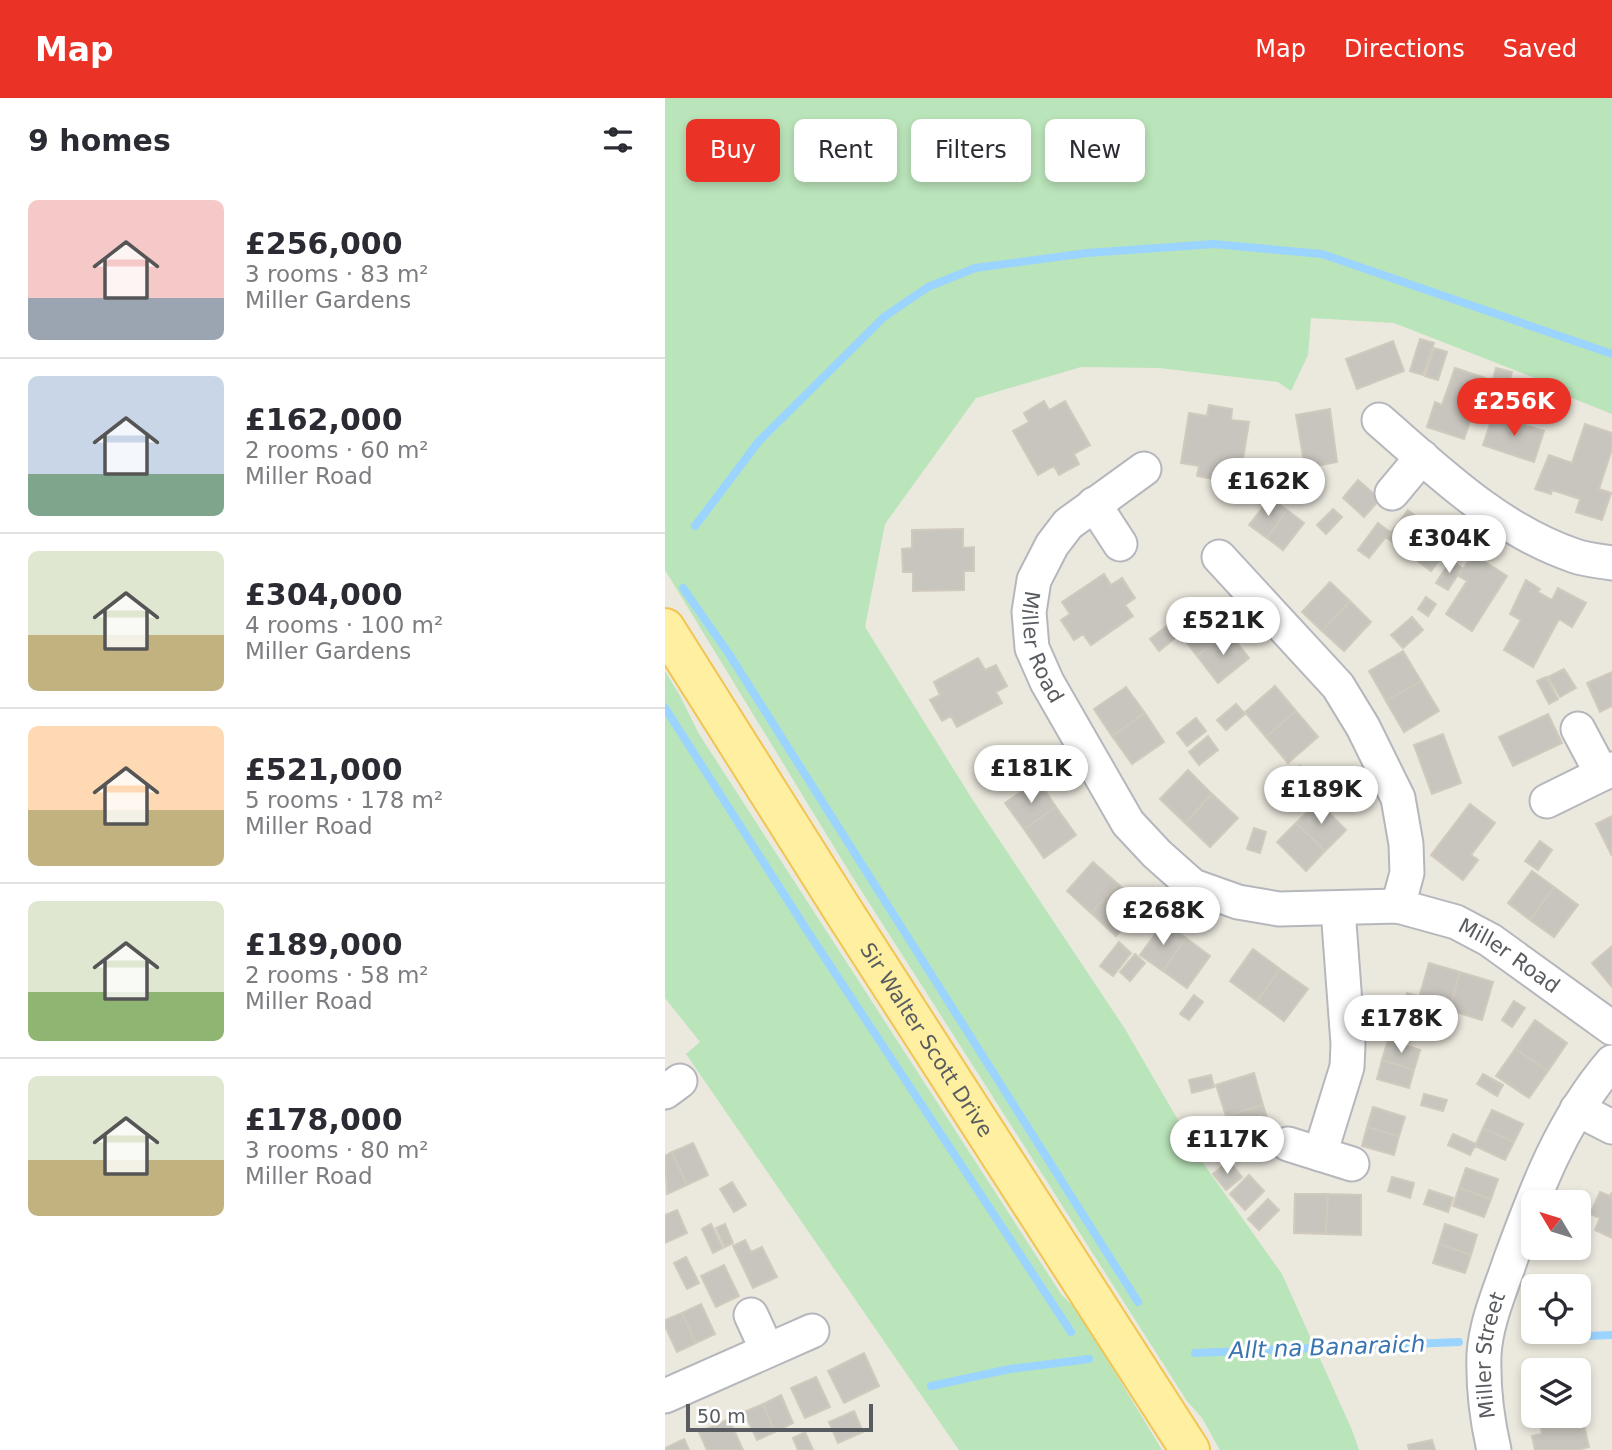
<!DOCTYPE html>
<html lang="en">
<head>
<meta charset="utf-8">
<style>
  body { margin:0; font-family:"DejaVu Sans",sans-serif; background:#f2f2f3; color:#2b2b33; height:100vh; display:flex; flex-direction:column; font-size:26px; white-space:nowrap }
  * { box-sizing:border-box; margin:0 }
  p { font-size:23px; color:#7c7c81 }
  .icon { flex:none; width:38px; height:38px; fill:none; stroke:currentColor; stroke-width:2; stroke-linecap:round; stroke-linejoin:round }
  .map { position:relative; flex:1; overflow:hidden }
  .details { display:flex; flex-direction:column; background:#fff; width:665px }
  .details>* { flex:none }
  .guide { position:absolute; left:21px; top:21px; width:665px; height:63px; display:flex; gap:14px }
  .needle { width:46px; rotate:308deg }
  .fabs { position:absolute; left:856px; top:1092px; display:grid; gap:14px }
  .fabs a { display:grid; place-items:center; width:70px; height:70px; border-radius:10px; background:#fff; box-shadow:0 4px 10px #0003; font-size:35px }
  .scale { position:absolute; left:21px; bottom:18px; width:187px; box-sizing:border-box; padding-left:7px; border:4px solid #585c60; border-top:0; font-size:19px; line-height:24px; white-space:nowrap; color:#585c60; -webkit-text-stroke:5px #fff; paint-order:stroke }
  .price { position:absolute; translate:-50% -60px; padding:0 16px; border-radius:24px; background:#fff; color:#222; font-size:23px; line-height:46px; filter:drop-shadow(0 2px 4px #0008) }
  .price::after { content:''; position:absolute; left:50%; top:42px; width:21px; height:16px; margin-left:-10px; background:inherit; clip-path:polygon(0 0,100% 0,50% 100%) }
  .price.on { background:#ea3326; color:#fff }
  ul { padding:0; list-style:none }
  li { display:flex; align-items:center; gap:21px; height:175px; padding:0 28px }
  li+li { border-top:2px solid #e1e1e2 }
  li span { display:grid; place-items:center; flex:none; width:196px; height:140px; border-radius:10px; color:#555 }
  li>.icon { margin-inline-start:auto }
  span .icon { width:84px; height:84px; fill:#fffc; stroke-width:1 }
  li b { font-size:30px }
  h2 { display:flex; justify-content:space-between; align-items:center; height:84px; padding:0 28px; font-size:30px }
  .pill { padding:0 24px; border-radius:10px; background:#fff; box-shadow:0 4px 10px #0003; font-size:24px; line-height:63px }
  .pill.on { background:#ea3326; color:#fff }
  header { display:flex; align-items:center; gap:42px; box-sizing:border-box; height:98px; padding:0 35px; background:#ea3326; color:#fff }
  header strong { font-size:33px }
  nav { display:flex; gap:38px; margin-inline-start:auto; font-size:24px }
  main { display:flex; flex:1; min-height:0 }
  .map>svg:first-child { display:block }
</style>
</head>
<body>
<header>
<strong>Map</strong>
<nav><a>Map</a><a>Directions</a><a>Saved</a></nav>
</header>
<main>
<section class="details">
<h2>9 homes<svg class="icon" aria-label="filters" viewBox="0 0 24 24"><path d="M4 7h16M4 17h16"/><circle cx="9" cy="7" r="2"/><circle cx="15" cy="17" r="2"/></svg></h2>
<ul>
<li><span style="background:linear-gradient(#f6c9c9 70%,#9aa5b1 0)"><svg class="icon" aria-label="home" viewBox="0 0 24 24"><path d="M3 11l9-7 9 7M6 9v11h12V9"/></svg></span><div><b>£256,000</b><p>3 rooms · 83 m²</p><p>Miller Gardens</p></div></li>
<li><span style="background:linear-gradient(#c9d6e8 70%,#7fa58c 0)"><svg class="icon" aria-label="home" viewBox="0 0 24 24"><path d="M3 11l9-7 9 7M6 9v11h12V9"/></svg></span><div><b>£162,000</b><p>2 rooms · 60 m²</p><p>Miller Road</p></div></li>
<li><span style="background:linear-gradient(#dfe7d0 60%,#c2b280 0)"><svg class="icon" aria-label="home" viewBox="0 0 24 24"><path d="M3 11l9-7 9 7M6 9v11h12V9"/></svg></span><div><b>£304,000</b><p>4 rooms · 100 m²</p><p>Miller Gardens</p></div></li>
<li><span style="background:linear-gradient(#ffd9b3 60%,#c2b280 0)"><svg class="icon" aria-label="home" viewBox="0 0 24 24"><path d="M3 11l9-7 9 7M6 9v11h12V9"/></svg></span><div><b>£521,000</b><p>5 rooms · 178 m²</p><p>Miller Road</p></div></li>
<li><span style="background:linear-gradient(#dfe7d0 65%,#8fb573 0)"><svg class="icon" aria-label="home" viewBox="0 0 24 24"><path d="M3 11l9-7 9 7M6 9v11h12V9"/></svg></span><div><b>£189,000</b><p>2 rooms · 58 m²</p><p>Miller Road</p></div></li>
<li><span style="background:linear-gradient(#dfe7d0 60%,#c2b280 0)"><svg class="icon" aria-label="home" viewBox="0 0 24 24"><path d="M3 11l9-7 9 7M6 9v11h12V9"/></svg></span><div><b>£178,000</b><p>3 rooms · 80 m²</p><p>Miller Road</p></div></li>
</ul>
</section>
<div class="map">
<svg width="947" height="1352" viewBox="0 0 947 1352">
  <rect width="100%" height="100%" fill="#ebe8de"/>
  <path fill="#bae4ba" d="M0 0H947V316L879 289 880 284 729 225 646 220 643 257 626 293 613 284 494 270 416 269 311 300 220 426 200 529 309 704 460 931 538 1065 617 1176 687 1332 694 1352H555L537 1320 522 1303 185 775 0 472Z
    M0 573 15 598 34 636 396 1196 413 1213 497 1352H294L21 956 35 944 0 900Z"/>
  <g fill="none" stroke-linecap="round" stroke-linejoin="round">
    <path stroke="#9bd4ff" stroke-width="8" d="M30 428 94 343 219 219 263 189 310 170 422 155 549 146 657 156 947 256
      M18 490 64 556 473 1204
      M0 610 143 834 406 1234
      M874 1240 947 1237
      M530 1255 794 1244
      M266 1288 345 1271 424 1261"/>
  </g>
  <path fill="#c8c5be" stroke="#d0cabd" stroke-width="2" d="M755 241 769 245 758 277 745 273Z
    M728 243 739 273 692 291 681 261Z
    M769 250 782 254 773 282 760 278Z
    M790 270 820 280 799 341 762 329 770 304 777 307Z
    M831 270 847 274 841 297 825 293Z
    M379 303 384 312 400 303 425 347 409 356 414 366 394 377 389 368 373 377 348 333 364 324 359 315Z
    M544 307 567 311 566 322 584 324 576 374 557 372 555 382 532 378 534 368 516 365 524 315 542 318Z
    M665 311 672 364 640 370 631 317Z
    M828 317 879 333 869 364 818 347Z
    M920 326 947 335V351L934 391 946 395 937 422 911 414 915 401 887 392 886 396 870 391 884 357 907 365Z
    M693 382 715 401 699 419 678 400Z
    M605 400 622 412 602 440 584 427Z
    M668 411 677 419 661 436 652 427Z
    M622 412 639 425 618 452 602 440Z
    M743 412 761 426 764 422 790 442 766 473 722 440Z
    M713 425 725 434 704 460 693 452Z
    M298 431V450L309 449V473H299V492L248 493V474H238L237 451 247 450V432Z
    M808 456 842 478 807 533 781 516 802 483 794 478Z
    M786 462 797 470 783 492 771 485Z
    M439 476 446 487 457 480 470 500 460 507 468 518 426 547 418 536 409 542 396 522 405 516 397 504Z
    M861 482 875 491 873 494 887 502 893 490 921 505 907 529 894 521 868 569 839 552 856 522 845 516Z
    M665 484 685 503 657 533 637 514Z
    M761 499 771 506 763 518 753 511Z
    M685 503 706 524 679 553 657 533Z
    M542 507 563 533 532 558 512 532Z
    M747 519 758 532 738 550 726 537Z
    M506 525 515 536 494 553 485 541Z
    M563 533 584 560 553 585 532 558Z
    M738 553 756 583 721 603 704 573Z
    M313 560 320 572 331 567 342 588 331 594 337 605 292 629 286 618 277 623 265 602 275 597 269 584Z
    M899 571 911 590 895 599 883 579Z
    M947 574V608L935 614 922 585Z
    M881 579 893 601 884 606 872 583Z
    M756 583 774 613 739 634 721 603Z
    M610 588 631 613 601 639 580 614Z
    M461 589 480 615 447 638 429 611Z
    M571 606 580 616 561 632 552 622Z
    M631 613 653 639 623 665 601 639Z
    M480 615 499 644 467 666 447 638Z
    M883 616 897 645 848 668 834 639Z
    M531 620 541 633 522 648 512 635Z
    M778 636 796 685 767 696 749 647Z
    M543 638 553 652 534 667 524 654Z
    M635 668 641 682 612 695 606 681Z
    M523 672 547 696 520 725 495 701Z
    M373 682 391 709 359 731 340 705Z
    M547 696 573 720 545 749 520 725Z
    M653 704 681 732 660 753 631 725Z
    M805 706 830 725 806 757 813 762 798 782 766 757Z
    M391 709 411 737 379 760 359 731Z
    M947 718V758L931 726Z
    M631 725 660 753 641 773 612 744Z
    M589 730 601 734 595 755 582 751Z
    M875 743 887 752 873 772 860 763Z
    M428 764 453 786 426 815 402 793Z
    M867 773 889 789 865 822 843 805Z
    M453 786 478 809 451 838 426 815Z
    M889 789 913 807 889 839 865 822Z
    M499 824 521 840 498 873 475 857Z
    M521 840 545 858 522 890 498 873Z
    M454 844 466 855 448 878 435 868Z
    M947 848V889L927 865Z
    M588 851 615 871 592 903 565 883Z
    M470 856 480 865 465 883 455 874Z
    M764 865 795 874 784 912 753 903Z
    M615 871 643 891 619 923 592 903Z
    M795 874 828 884 817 922 784 912Z
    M742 895 753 898 747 920 736 917Z
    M529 897 538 904 524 922 515 916Z
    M849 903 860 910 847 929 837 922Z
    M870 922 902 945 883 973 850 951Z
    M723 942 755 952 749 972 717 962Z
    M850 951 883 973 864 1000 831 978Z
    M717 962 749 972 744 990 712 981Z
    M589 975 598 1007 561 1018 551 987Z
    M818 976 838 987 832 998 812 986Z
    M546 977 549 989 527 995 524 982Z
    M759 996 782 1002 778 1013 756 1007Z
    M598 1007 608 1039 571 1051 561 1018Z
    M708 1009 740 1019 734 1038 702 1029Z
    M827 1012 858 1026 849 1044 818 1030Z
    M702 1029 734 1038 729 1057 697 1048Z
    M818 1030 849 1044 840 1062 810 1048Z
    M788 1036 811 1046 805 1057 783 1047Z
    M28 1045 43 1077 22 1087 7 1054Z
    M7 1054 22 1087 2 1096 0 1058Z
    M564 1063 577 1079 561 1092 548 1076Z
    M801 1070 833 1081 826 1101 794 1090Z
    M584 1077 599 1093 580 1112 565 1096Z
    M727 1079 749 1085 745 1100 723 1093Z
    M67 1084 81 1107 69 1114 55 1091Z
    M794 1090 826 1101 819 1119 788 1108Z
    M764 1092 788 1100 783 1114 759 1106Z
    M935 1094 945 1098 947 1094V1140L930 1132 935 1120 925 1116Z
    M630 1096H663L661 1136 629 1135Z
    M663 1096 696 1097V1137L661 1136Z
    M603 1101 614 1112 594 1132 583 1121Z
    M12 1112 22 1135 0 1145V1117Z
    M46 1126 58 1150 48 1155 37 1131Z
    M60 1126 68 1145 60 1149 51 1130Z
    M780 1126 812 1137 806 1157 774 1146Z
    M80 1142 86 1154 97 1149 112 1179 88 1190 68 1148Z
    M774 1146 806 1157 800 1175 768 1165Z
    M21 1159 34 1185 22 1191 9 1165Z
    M59 1167 74 1198 51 1209 36 1178Z
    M36 1206 50 1236 31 1245 17 1215Z
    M17 1215 31 1245 12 1254 0 1228V1222Z
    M199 1255 214 1288 179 1305 163 1273Z
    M151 1279 165 1309 140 1320 126 1290Z
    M116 1297 128 1325 110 1334 98 1306Z
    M914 1305 924 1349 912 1352H870L867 1338 877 1336 874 1318H914Z
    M98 1306 110 1334 92 1342 79 1314Z
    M189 1313 198 1334 173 1345 164 1324Z
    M64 1321 78 1352H42L34 1334Z
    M140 1334 148 1352H133L128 1340Z
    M19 1341 24 1352H0V1350Z
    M767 1342 770 1352H744L743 1347Z"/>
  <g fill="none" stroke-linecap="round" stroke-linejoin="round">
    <defs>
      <g id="minor">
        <path d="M714 322C774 374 833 432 910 458 922 462 935 463 947 465"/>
        <path id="s1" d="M479 371 403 426 387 447 369 482 364 514 367 550 382 584 463 725 492 756 528 788 573 804 614 811 733 808 791 824 825 842 947 930"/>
        <path d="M727 395 757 359"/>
        <path d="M429 406 455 446"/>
        <path d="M554 459 673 588 698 629 733 700 741 746 742 775 733 808"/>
        <path d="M913 631 937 676"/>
        <path d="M882 703 947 671"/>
        <path d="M0 994 15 983"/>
        <path d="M912 1011 947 1029"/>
        <path d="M623 1046 687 1066"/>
        <path d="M655 1056 682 969 683 946 673 811"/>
        <path d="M86 1217 102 1252"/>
        <path d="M0 1298 147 1233"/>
        <path id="s2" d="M829 1352C822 1322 818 1287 819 1256 821 1224 835 1193 845 1163 871 1092 897 1022 947 964"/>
      </g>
      <g id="major">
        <path id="s3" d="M0 530 179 814 525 1352"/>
      </g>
    </defs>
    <use href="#minor" stroke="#b5b7bc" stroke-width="37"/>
    <use href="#major" stroke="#f2c451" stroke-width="42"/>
    <use href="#minor" stroke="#fff" stroke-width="33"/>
    <use href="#major" stroke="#ffefa0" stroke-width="38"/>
  </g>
  <g text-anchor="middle" stroke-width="6" stroke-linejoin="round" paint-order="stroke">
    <g font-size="21" fill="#585c60" stroke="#fff">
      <text dy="7" stroke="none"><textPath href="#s1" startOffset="229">Miller Road</textPath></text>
      <text dy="7" stroke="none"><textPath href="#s1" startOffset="850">Miller Road</textPath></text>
      <text dy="7" stroke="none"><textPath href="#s3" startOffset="488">Sir Walter Scott Drive</textPath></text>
      <text dy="7" stroke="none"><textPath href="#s2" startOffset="96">Miller Street</textPath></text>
    </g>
    <g font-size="23" font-style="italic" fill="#3974b0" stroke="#fff">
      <text transform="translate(662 1249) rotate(-2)" y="8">Allt na Banaraich</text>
    </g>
  </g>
</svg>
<div class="fabs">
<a><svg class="needle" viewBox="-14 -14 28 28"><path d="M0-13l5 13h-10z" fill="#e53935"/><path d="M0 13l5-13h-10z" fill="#7c7c81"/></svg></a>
<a><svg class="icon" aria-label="locate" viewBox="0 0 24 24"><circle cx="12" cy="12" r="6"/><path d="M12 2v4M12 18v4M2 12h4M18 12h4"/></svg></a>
<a><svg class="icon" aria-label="layers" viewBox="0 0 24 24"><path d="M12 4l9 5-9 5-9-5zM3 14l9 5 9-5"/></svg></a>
</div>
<div class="scale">50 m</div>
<b class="price on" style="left:849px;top:340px">£256K</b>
<b class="price" style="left:603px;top:420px">£162K</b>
<b class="price" style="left:784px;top:477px">£304K</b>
<b class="price" style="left:558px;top:559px">£521K</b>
<b class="price" style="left:366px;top:707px">£181K</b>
<b class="price" style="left:656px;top:728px">£189K</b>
<b class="price" style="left:498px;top:849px">£268K</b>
<b class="price" style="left:736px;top:957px">£178K</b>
<b class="price" style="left:562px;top:1078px">£117K</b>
<div class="guide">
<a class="pill on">Buy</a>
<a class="pill">Rent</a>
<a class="pill">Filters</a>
<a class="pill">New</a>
</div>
</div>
</main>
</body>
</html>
